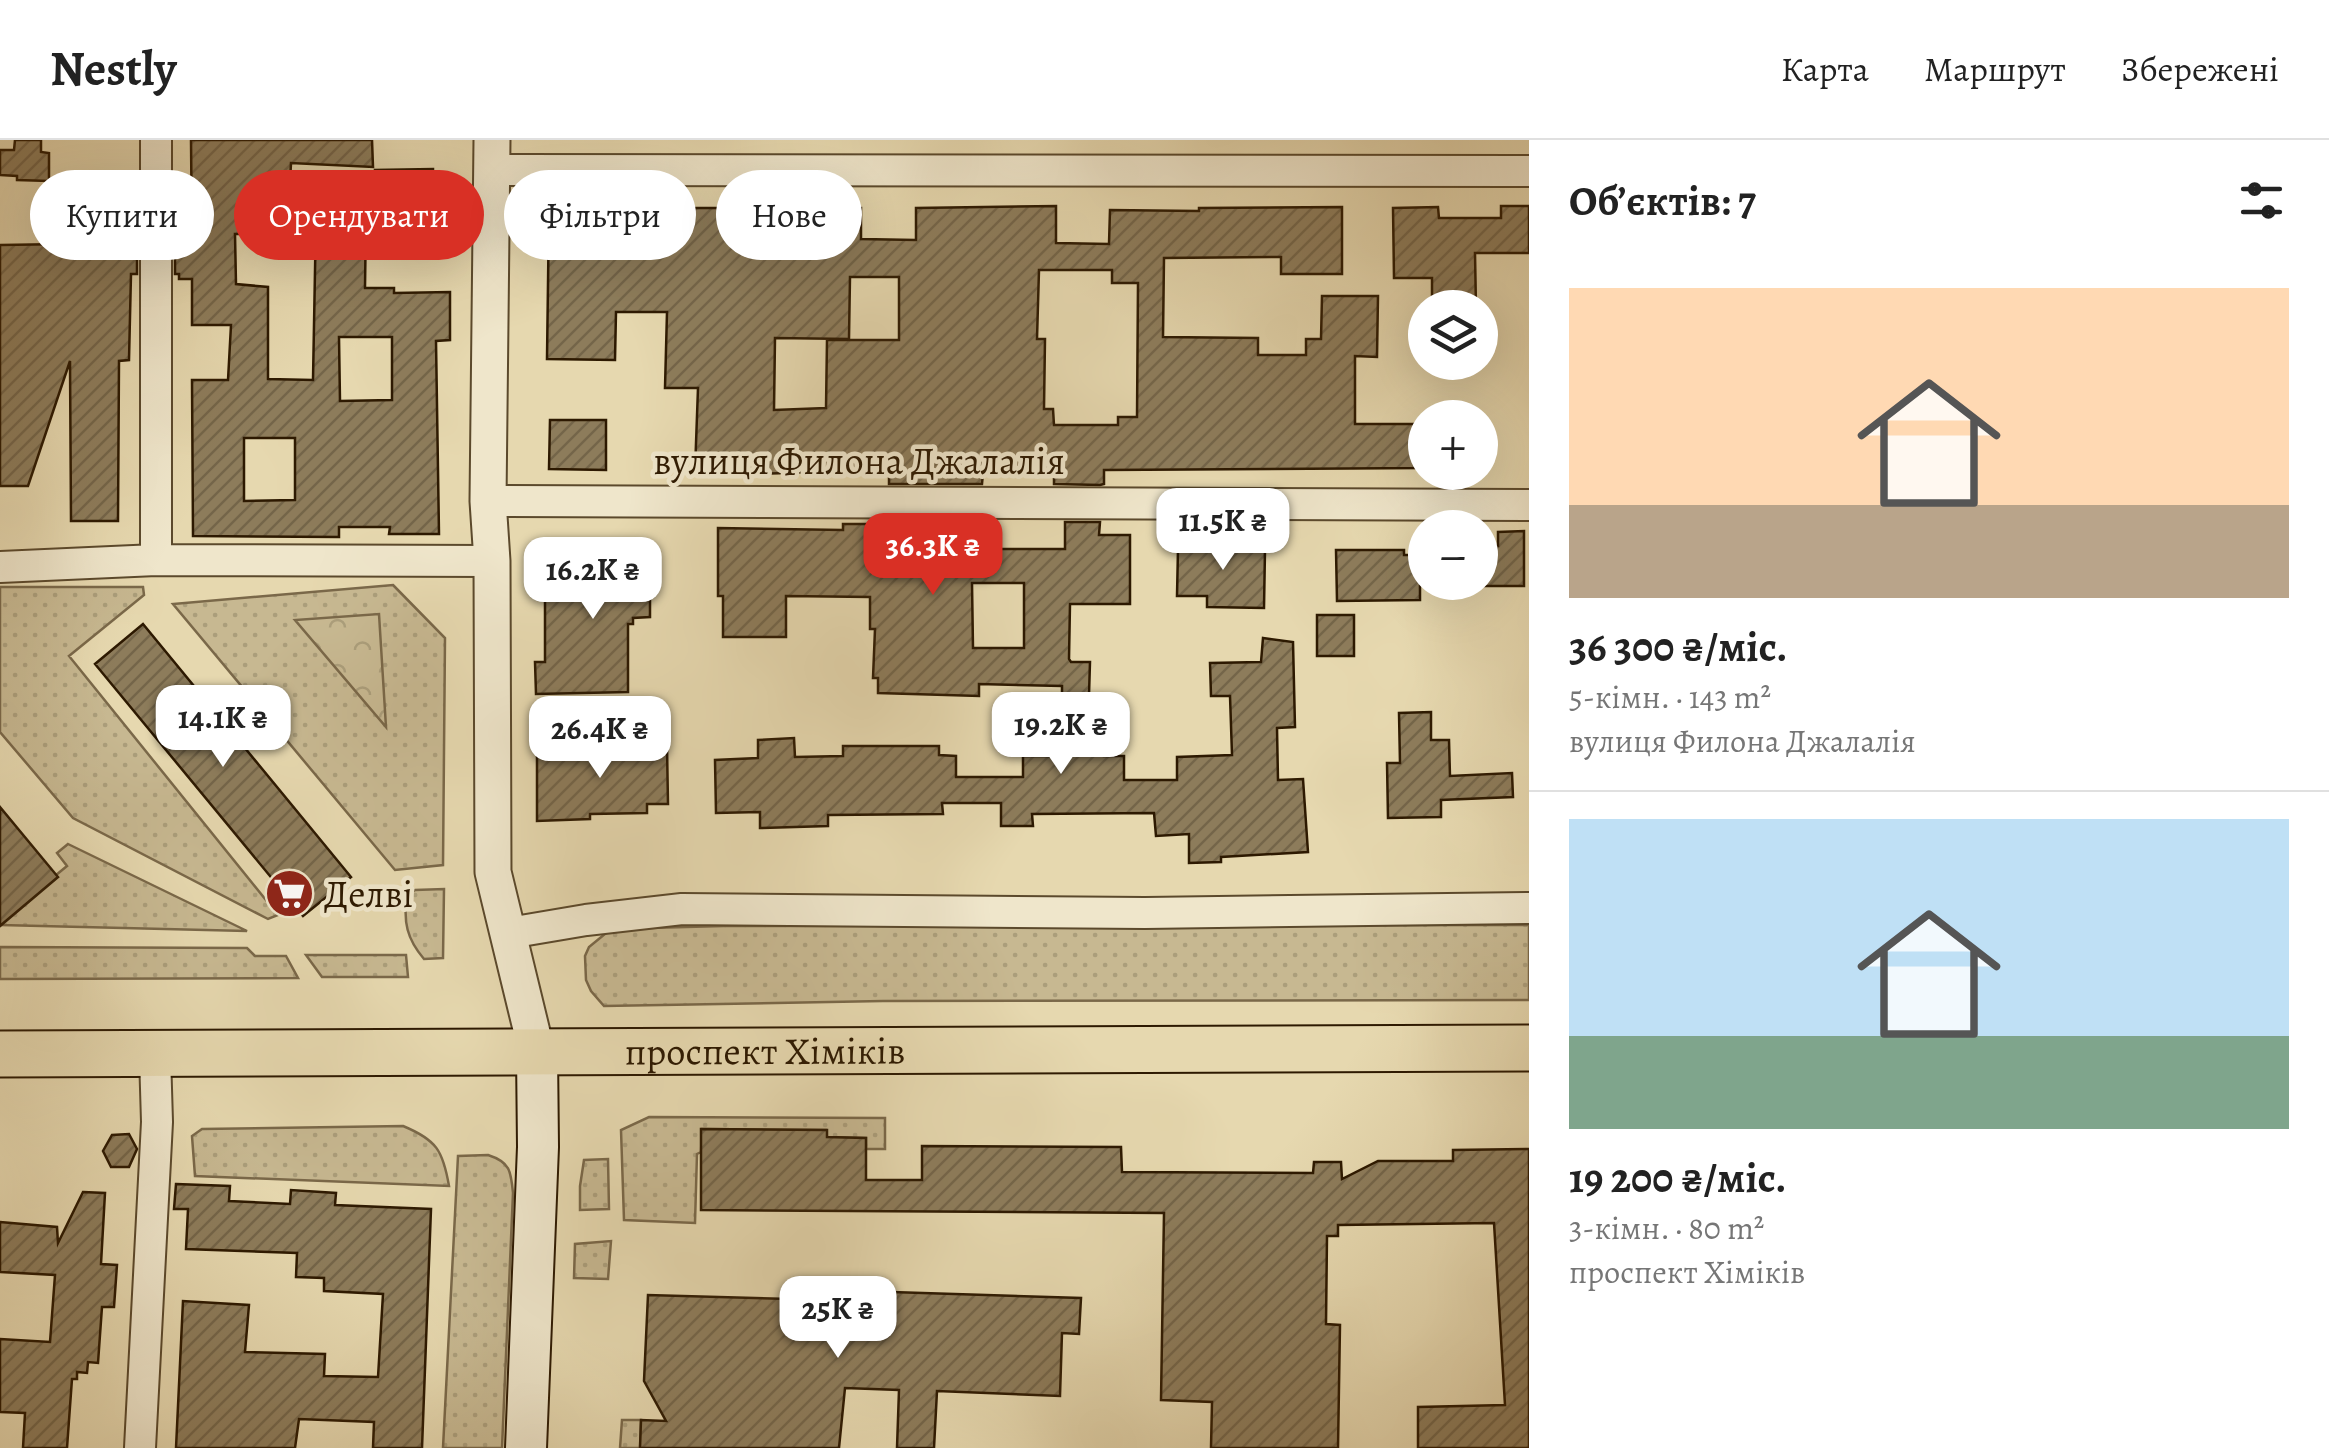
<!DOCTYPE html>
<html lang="uk">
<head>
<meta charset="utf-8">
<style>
  body { margin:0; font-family:Alegreya,serif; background:#f2f2f2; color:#222; height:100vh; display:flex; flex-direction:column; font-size:38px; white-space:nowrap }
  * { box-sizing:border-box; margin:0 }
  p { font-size:32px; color:#767676 }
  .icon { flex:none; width:55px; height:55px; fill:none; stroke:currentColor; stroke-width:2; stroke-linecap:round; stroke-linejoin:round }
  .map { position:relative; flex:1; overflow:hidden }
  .sheet { display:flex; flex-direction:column; background:#fff; width:800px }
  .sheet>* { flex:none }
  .guide { position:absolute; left:30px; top:30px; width:950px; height:90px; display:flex; gap:20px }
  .fabs { position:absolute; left:1408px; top:150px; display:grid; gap:20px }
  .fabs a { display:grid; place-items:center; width:90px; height:90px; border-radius:50%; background:#fff; box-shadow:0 10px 40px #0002; font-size:50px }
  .price { position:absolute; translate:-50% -85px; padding:0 22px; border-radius:20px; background:#fff; color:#222; font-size:32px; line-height:65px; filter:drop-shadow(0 2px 5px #0008) }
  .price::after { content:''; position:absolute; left:50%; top:60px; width:30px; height:22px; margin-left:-15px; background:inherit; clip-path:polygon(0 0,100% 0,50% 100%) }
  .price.active { background:#d93025; color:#fff }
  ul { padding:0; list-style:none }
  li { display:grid; align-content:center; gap:20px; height:530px; padding:0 40px }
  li+li { border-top:2px solid #e0e0e0 }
  li span { display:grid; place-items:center; height:310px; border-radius:0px; color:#555 }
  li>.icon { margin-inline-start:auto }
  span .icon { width:180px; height:180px; fill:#fffc; stroke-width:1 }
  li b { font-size:42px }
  h2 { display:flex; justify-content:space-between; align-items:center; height:120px; padding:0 40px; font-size:42px }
  .tag { padding:0 35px; border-radius:45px; background:#fff; box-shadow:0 10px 40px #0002; font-size:35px; line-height:90px }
  .tag.active { background:#d93025; color:#fff }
  header { display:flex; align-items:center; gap:60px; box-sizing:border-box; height:140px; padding:0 50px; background:#fff; border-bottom:2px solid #e0e0e0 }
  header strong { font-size:48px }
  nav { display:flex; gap:55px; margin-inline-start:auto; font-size:35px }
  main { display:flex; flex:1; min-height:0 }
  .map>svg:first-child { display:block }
</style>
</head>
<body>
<header>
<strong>Nestly</strong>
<nav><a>Карта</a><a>Маршрут</a><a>Збережені</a></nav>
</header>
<main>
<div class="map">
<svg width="1529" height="1308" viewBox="0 0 1529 1308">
  <defs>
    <pattern id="grass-dots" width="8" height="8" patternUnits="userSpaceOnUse" patternTransform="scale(2.5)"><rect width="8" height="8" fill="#c7b891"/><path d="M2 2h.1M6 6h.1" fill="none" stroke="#ab9e7b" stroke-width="1.8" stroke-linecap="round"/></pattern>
    <pattern id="forest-crowns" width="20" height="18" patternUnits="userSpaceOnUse" patternTransform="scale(2.5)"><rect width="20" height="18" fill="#c7b891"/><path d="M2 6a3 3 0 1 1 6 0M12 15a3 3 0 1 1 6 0" fill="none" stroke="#ab9e7b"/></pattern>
    <pattern id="building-hatch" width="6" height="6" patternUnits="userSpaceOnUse" patternTransform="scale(2.5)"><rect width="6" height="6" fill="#8d7c5b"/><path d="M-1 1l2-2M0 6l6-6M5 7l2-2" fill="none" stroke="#746549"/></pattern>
  </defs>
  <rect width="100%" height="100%" fill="#e6d8af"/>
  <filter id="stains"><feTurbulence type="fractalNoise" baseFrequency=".002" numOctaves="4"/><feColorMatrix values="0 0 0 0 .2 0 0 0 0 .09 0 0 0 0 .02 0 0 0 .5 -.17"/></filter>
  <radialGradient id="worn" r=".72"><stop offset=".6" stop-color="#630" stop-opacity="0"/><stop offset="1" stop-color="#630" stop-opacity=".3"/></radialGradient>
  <path fill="url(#grass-dots)" stroke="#7a6849" stroke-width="2.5" d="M393 445 445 498 443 725 395 730 173 464Z
    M0 447H143L144 455 69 516 278 775 268 779 73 678 0 592Z
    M68 704 247 791 0 785V781L67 726 57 713Z
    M444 749 443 818 424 819C407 799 403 782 407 756L415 750Z
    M1529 785V860L883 861 604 866 591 851 586 840 585 816 589 807 611 789 724 786Z
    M0 807 247 808 255 816H286L298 838 0 839Z
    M306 815H406L408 837H322Z
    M649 977 885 978V1009H866V998L827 997 826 990 702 989 701 1012 697 1014 695 1083 624 1080 621 990Z
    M403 986C437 1000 443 1011 449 1046L195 1036 192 996 202 989Z
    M488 1015C510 1022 511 1031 513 1053L502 1308H443L458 1016Z
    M608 1019 609 1069 580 1070V1046L584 1020Z
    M611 1101 608 1139 574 1138 575 1104Z
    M622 1280H641L640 1308H620Z"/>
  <path fill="url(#forest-crowns)" stroke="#7a6849" stroke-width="2.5" d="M379 474 386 587 295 480Z"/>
  <path fill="url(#building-hatch)" stroke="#2d1901" stroke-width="2.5" fill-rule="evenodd" d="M15 0H41V12L49 13V41L17 40V36L0 35V10H14Z
    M191 0H372L373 27 291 23 290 43H268V94H235L236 144 268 147V239L313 240 316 76H366L365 148H394V153L450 152V200L436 201 439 394H389L390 387H339V397L193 396 192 240H228L231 185H192V139H179V134H175V105H192ZM339 197H392V260L340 261ZM244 298H295V360L244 361Z
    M433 29V41H438L439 76H431L432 96 375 97V30Z
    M65 47H119L118 105 137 106V134H131L129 220 119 221 118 381H71L70 221 28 346H0V105L65 104Z
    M797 55V68H861V99L916 100V68L1056 66V103L1109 104 1110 70 1199 71V68L1342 67V134H1281V117L1164 118 1163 197 1258 198V215H1306V199H1321L1322 156H1378L1377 217 1355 216V284H1425V328L1104 330V344L1100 345 1054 344V332L983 333 982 344H889V330L757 334 695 331 698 248H665L667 172H616L615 220 547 219 549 68 682 72V68H758V56ZM1039 130H1112V143H1138L1137 277H1118V285H1054L1053 269H1044L1045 199H1037ZM850 137H899V200H827L826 268 774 270 775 198 849 199Z
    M1501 66H1529V113H1475L1476 168H1432V138H1394L1393 68 1438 67 1439 78H1501Z
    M550 280H606V330L549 329Z
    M889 381 981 382V390H986V409H1065V382H1100L1099 395H1130V464H1070L1069 519 1071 522H1090L1089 555 1062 554V546L979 544V556L878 553V538H873L875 489H870V457L786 456V497H723V456H718V388L843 390V384H889ZM972 443H1024V508H973Z
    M1524 391V446H1480V406H1498V392Z
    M1202 398H1248V410H1265L1264 468 1207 467V456H1177L1178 409H1202Z
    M1336 410H1404V415H1420V460L1337 461Z
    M650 411V477L633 478V484H628V552L536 554 535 522H545V454H562V412Z
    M1317 475H1354V516H1317Z
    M143 484 351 737 303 776 95 524Z
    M1263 498 1293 502 1295 587 1277 588 1278 640 1303 639 1308 712 1221 717V722L1189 723V694L1156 696 1154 673 1032 674 1033 686H1001V663H942L943 674 828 675V686L760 688V672L716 673 715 620 758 618V600L794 598 795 617 843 616V606H939V615L956 616V637H1023V616H1067V568H1094V598H1104V616H1124V640H1177V617L1232 615 1230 556H1211L1210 523 1261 522Z
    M1431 572V600H1449L1450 636 1512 633 1513 657 1441 660V677L1388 678 1387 623H1400L1399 573Z
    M667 606 668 664H647V673L590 674V679L537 681V608Z
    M0 667 58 737 0 786Z
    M701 989 827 990V997L866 998V1040H922V1006L1121 1007 1122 1032 1313 1033 1314 1022H1341L1342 1039 1378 1021H1453V1010L1529 1009V1308H1418V1267L1505 1265 1494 1083 1338 1085V1096H1327L1326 1184 1340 1185 1338 1308H1211L1212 1262 1161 1260 1164 1073 701 1070Z
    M129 994 137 1009 129 1027H111L103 1011 112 995Z
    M176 1044 230 1046 229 1061 290 1064 291 1050 336 1053 335 1065 431 1069 422 1308H373L374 1282 299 1279 295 1308H176L183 1161 249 1165 245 1212 325 1214 324 1236 378 1237 383 1154 324 1151V1138L296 1137 297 1113 186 1109 188 1069H174Z
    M83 1052 105 1053 101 1124 117 1125 114 1167H102L98 1223 88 1222 87 1233 77 1232V1239H72L67 1308H23L25 1273 0 1272V1199L50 1202 55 1135 0 1132V1082L57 1087 58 1103Z
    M828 1150 1081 1158 1079 1194 1062 1193 1060 1256 937 1251 934 1308H897L899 1250 845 1248 839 1308H640L641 1280 666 1281 644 1241 648 1155 790 1159V1153L828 1155Z"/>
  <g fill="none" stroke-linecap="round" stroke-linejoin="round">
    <defs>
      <path id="minor" d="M156 0V420
        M492 30 1529 31
        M488 361 1529 365
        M0 427 156 420 492 421
        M509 793 586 780 682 769 1145 773 1529 768
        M140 1308 157 982 155 915"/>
      <path id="tertiary" d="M492 0 488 361 492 421 493 732 537 913"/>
      <path id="secondary" d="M526 1308 538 1007 537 913"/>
      <g id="primary">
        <path id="s1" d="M0 914 1529 908"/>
      </g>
    </defs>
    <use href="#minor" stroke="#5b492c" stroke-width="34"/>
    <use href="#tertiary" stroke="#5b492c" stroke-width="39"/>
    <use href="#secondary" stroke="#2d1901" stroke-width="44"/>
    <use href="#primary" stroke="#2d1901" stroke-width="49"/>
    <use href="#minor" stroke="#efe6cb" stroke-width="30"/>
    <use href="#tertiary" stroke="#efe6cb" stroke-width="35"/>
    <use href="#secondary" stroke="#efe6cb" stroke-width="40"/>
    <use href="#primary" stroke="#e6d8af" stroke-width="45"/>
  </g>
  <defs>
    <symbol id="supermarket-disc" viewBox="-11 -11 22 22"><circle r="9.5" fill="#8f2418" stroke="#efe6cb"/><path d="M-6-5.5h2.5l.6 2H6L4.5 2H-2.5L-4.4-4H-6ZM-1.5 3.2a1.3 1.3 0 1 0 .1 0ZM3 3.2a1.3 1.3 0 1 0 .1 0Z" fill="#fff"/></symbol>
  </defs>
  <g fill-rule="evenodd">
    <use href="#supermarket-disc" x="262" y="726" width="55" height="55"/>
  </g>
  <g text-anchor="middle" stroke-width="9" stroke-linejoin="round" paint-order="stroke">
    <g font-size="38" fill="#2d1901" stroke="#efe6cb">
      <text x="859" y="334">вулиця Филона Джалалія</text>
      <text dy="13" stroke="none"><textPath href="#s1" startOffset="765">проспект Хіміків</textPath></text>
    </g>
    <g font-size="38" fill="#2d1901" stroke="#efe6cb" text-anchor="start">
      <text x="324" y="767">Делві</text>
    </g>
  </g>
  <rect width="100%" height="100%" filter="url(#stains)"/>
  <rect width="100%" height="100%" fill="url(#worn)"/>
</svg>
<div class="fabs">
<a><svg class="icon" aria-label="layers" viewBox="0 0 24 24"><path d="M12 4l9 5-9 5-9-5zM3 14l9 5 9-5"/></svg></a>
<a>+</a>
<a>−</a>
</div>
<b class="price" style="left:1223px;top:433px">11.5K ₴</b>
<b class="price active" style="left:933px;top:458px">36.3K ₴</b>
<b class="price" style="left:593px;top:482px">16.2K ₴</b>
<b class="price" style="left:223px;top:630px">14.1K ₴</b>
<b class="price" style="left:1061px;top:637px">19.2K ₴</b>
<b class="price" style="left:600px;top:641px">26.4K ₴</b>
<b class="price" style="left:838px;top:1221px">25K ₴</b>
<div class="guide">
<a class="tag">Купити</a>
<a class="tag active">Орендувати</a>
<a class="tag">Фільтри</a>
<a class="tag">Нове</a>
</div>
</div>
<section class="sheet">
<h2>Об’єктів: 7<svg class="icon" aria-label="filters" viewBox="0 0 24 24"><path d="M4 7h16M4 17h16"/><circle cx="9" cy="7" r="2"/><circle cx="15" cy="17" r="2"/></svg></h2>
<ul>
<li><span style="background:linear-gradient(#ffd9b3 70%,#b9a48a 0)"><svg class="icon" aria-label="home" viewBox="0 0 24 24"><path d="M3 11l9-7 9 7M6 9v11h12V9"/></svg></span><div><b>36 300 ₴/міс.</b><p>5-кімн. · 143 m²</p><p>вулиця Филона Джалалія</p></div></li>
<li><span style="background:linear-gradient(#bfe0f5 70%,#7fa58c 0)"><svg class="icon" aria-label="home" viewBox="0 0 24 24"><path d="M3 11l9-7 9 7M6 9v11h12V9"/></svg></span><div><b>19 200 ₴/міс.</b><p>3-кімн. · 80 m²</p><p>проспект Хіміків</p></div></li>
</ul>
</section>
</main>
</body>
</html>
